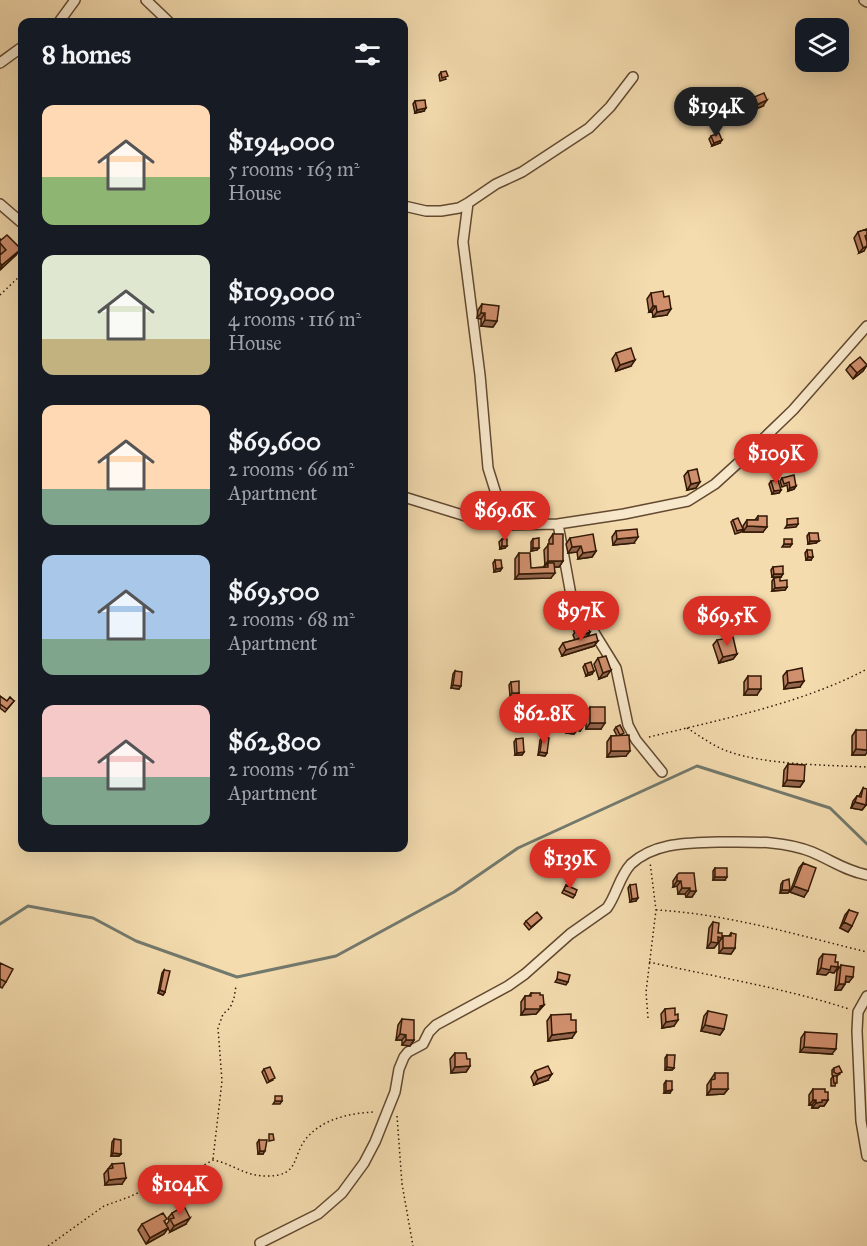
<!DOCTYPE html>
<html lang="en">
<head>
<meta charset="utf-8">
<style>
  body { margin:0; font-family:"IM FELL Great Primer",serif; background:#242831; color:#f1f3f6; height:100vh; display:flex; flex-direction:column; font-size:22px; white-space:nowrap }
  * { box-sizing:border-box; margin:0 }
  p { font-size:20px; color:#9ea1a6 }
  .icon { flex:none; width:33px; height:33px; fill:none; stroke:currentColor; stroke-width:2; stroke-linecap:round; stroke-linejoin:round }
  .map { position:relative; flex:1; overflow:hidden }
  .drawer { position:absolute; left:18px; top:18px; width:390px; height:834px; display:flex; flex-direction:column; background:#171b24; border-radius:12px; box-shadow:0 6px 24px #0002 }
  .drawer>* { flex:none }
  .tools { position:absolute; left:795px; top:18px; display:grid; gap:12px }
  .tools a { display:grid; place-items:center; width:54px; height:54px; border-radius:12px; background:#171b24; box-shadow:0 6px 24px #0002; font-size:30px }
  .price { position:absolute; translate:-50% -51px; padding:0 14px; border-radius:21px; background:#d93025; color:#fff; font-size:20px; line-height:39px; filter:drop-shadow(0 2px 3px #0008) }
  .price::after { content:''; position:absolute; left:50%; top:36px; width:18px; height:14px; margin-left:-9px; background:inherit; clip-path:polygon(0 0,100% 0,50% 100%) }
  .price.selected { background:#222; color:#fff }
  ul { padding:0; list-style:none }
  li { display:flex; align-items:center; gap:18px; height:150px; padding:0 24px }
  li span { display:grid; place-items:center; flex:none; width:168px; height:120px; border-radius:12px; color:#555 }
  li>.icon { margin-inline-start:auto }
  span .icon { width:72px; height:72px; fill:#fffc; stroke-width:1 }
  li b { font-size:26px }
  h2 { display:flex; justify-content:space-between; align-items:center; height:72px; padding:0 24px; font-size:26px }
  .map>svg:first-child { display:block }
</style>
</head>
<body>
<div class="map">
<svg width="867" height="1246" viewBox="0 0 867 1246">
  <rect width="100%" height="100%" fill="#f4dcaf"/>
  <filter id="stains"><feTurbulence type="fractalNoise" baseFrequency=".00333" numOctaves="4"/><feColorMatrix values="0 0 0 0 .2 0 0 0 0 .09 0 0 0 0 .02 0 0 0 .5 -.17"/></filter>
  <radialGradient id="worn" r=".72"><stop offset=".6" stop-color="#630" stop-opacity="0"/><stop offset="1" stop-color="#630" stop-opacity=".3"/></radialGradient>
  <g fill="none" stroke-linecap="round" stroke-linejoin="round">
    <path stroke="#72796d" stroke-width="3" d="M0 924 28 906 93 918 136 941 237 977 336 956 454 892 518 848 697 766 830 808 867 844"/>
    <defs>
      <path id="street" d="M146 0 169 22
        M864 0 867 2
        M59 22 75 0
        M0 63 22 47
        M468 203 463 242 480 375 488 468 498 500 509 525
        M0 204 22 223
        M404 206 426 211H441L459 208 468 203 496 184 522 172 589 128 610 107 633 77
        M404 497 485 522 509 525 558 524 624 514 688 501 715 484 737 464 793 410 867 326
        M558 524 571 595 616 668 628 725 636 740 662 772
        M867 996 858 1012 857 1031 861 1121 867 1156
        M260 1243 318 1214 342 1193 364 1163 375 1142 395 1092 399 1069 404 1057 408 1052 423 1044 429 1032 436 1025 508 986 525 974 570 934 607 908C617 894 619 877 631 864 655 842 688 843 718 842 750 842 782 840 812 852 833 861 844 870 867 875"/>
    </defs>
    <use href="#street" stroke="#624930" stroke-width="12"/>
    <path stroke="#311805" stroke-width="1.5" stroke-dasharray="1.5 3" stroke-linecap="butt" d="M0 295 22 274
      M687 728C700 736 713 746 727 751 765 765 826 765 867 767
      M649 737C719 720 804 703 867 669
      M656 910C728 914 797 935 867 952
      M649 962C716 977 784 988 849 1009
      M648 1018 646 992 656 910 650 862
      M397 1116 402 1184 413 1246
      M213 1159 222 1081 218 1028 223 1014 230 1008 234 998 236 986
      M184 1174 197 1169 213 1160C234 1164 245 1177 269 1176 299 1175 292 1158 305 1140 321 1119 350 1113 375 1112
      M48 1246 104 1206 129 1197 173 1177"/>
    <use href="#street" stroke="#f8e8cb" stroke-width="9"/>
  </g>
  <path fill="#b37b5e" stroke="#311805" stroke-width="1.5" d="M441 72 446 79 440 81 439 75Z
    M747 100 763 106 746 113 743 106Z
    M415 101 424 111 415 113 413 104Z
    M711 136 720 143 712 146 709 139Z
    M867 229V238L864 251 859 253 854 238 858 232Z
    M0 239 16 255 0 270V255L1 254 0 253Z
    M651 293 667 315 653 317 652 311 649 312 647 299Z
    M482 304 497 321 493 327 481 326V319L477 318 478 310Z
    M616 353 631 366 616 371 612 359Z
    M850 365H867L863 371 853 379 846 370Z
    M772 444 782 446 780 449 774 452 770 447Z
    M766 462 778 464 783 468 781 471 776 473 775 469 766 471 764 465Z
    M688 471 696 488 687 490 684 476Z
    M782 478 796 486 794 489 788 491 787 485 782 487 780 481Z
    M771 481 781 490 779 493 772 494 769 484Z
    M758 516 763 532H743V526L747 520H755Z
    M733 520 743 529 741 532 735 534 731 522Z
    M616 531 634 543 613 545 612 537Z
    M809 533 816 543 808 544 807 536Z
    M553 534 563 561 559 567H554L551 578 515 579V559L519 553 531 568 545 567 544 550 549 544V540Z
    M570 538 596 551 592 557 578 559 577 552 568 553 566 544Z
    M502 539 505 548 500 549 499 542Z
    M533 539 537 550 531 551V542Z
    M807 550 811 560H806L805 553Z
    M495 560 502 568 500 571 494 572 493 563Z
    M773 567 781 577H772L771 570Z
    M774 578 780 581 787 587 785 590 772 591V581Z
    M728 611 746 623 742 629 729 633 724 617Z
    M573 614 590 632 587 636 594 646 562 656 559 649 563 643 575 640 573 635 576 630 574 631 569 619Z
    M717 640 737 654 733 659 719 663 713 645Z
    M598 658 607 676 599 679 594 664Z
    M585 664 592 674 586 676 583 667Z
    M455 671 459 689 451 688 453 674Z
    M787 671 800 687 784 689 783 676Z
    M748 676 757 695H744V682Z
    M511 682 519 693 517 696H510L509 685Z
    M0 696 7 701H14L5 712 0 708Z
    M590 707 601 729H586V713Z
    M571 713 584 725 580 731 577 730 574 734 566 733 567 719Z
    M616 727 622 735 626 756 607 757V742L611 736H617L614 730Z
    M856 730 865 755H852V736Z
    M542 737 547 753 545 756 538 755 540 740Z
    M516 739 524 752 522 755H515L514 742Z
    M788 764 804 781 800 787 783 786 784 770Z
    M863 788 866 805 862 810 851 808 853 801 857 796H859Z
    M803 863 804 897 790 892 799 868Z
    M715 868 725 880H713V871Z
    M677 875 696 891 692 897H686L685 894H678L677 886 673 887V881Z
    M783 881 790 890 788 893H780L781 884Z
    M566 885 575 895 573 898 562 893Z
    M630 885 636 901 630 902 628 888Z
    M849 910 852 926 848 932 840 928 845 915Z
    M540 920 529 930 524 924 526 921Z
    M713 922 722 938 714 948H707L709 928Z
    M731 933 735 948 731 954 719 953V942L723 936H729Z
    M823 954 835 962 838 967 834 973 829 972 826 975 817 974 819 959Z
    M0 963 6 982 2 988 0 987Z
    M841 965 849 982H845V984L841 990H835L837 971Z
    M164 970 165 992 163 995 158 993 162 973Z
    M531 993 540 995 544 1005 536 1014 521 1015V1002L525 996H529Z
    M665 1009 675 1015 674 1026 662 1028 661 1014Z
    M708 1011 724 1029 720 1035 701 1031 704 1016Z
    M551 1015 572 1038 548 1041 547 1021Z
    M402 1019 414 1040 410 1046 402 1045V1040H396L398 1025Z
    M805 1032 832 1054 800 1052 801 1038Z
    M455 1053 467 1059 470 1066 466 1072 451 1073 450 1059Z
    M667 1055 674 1068 672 1070H665V1058Z
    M834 1068 840 1074 837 1076 835 1086H831V1079L833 1076 832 1075V1070Z
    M264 1069 273 1080 267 1083 262 1072Z
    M535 1071 548 1080 534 1085 531 1077Z
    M715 1073 728 1089 724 1094 707 1095V1085Z
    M666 1081 670 1093H664V1084Z
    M813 1089 828 1100 824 1106H820L818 1108H812V1105H809V1095Z
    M114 1139 121 1154 119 1156H111L112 1142Z
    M259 1140 263 1154H258L257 1143Z
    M112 1164 122 1184 105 1185 104 1174Z
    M173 1177 188 1192 178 1198 169 1183Z
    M172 1213 186 1224 170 1232 168 1228 164 1234 146 1244 138 1230 142 1224 165 1222 166 1225 169 1221 168 1218Z"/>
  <path fill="#92644c" stroke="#311805" stroke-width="1.5" d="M767 100 763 106 746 113 750 108Z
    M426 108 424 111 415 113 417 110Z
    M722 140 720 143 712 146 714 143Z
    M867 246 864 251 859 253 863 248Z
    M21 249 16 255 0 270 2 265Z
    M653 306H656L652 311 649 312Z
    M671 309 667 315 653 317 657 312Z
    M481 313H485L481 319 477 318Z
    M485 320 497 321 493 327 481 326Z
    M635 360 631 366 616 371 620 365Z
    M867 365 863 371 853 379 857 373Z
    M777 466 775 469 766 471 768 469Z
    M700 482 696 488 687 490 691 484Z
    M796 486 794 489 788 491 790 488Z
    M781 490 779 493 772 494 774 491Z
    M798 524 796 527 785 528 787 525Z
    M747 526 767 527 763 532H743Z
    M638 537 634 543 613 545 617 539Z
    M810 541H819L816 543 808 544Z
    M784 544H792L790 547H782Z
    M502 546H507L505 548 500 549Z
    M581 546 577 552 568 553 572 547Z
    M533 548H539L537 550 531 551Z
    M596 551 592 557 578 559 583 553Z
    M808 557H813L811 560H806Z
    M548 561H563L559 567H548V563L545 566H544Z
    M502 568 500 571 494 572 496 569Z
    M555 573 551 578 515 579 519 574Z
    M774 574H783L781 577H772Z
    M787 587 785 590 772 591 775 588Z
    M746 623 742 629 729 633 733 627Z
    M590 632 586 638 576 642 580 636Z
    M598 641 594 646 562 656 566 650Z
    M737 654 733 659 719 663 723 657Z
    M611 670 607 676 599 679 603 673Z
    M594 671 592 674 586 676 588 673Z
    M804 681 800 687 784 689 788 683Z
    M453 685 461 686 459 689 451 688Z
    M748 689H761L757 695H744Z
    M512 693H519L517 696H510Z
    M590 723H605L601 729H586Z
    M579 724 584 725 580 731 577 730 574 734 566 733 570 727Z
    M856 749 867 750V753L865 755H852Z
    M611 751H630L626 756 607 757Z
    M524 752 522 755H515L517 753Z
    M540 752 547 753 545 756 538 755Z
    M787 780 804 781 800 787 783 786Z
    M855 802 866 805 862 810 851 808Z
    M715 877H727L725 880H713Z
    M677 881H681L677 886 673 887Z
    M794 886 808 891 804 897 790 892Z
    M682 888H690L685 894H678Z
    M782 890H790L788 893H780Z
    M690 891H696L692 897H686Z
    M638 898 636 901 630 902 632 899Z
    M844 922 852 926 848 932 840 928Z
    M718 937 722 938 714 948H707L711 942Z
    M723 948H735L731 954 719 953Z
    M831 966 838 967 834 973 829 972 826 975 817 974 821 968Z
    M846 976 853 977 849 982H842Z
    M557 979 568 982 566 985 555 982Z
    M839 984H845L841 990H835Z
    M160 990 165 992 163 995 158 993Z
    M544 1005 536 1014 521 1015 525 1009Z
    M678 1020 674 1026 662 1028 666 1022Z
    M705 1025 724 1029 720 1035 701 1031Z
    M576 1032 572 1038 548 1041 552 1035Z
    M400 1034 406 1035 402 1040H396Z
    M406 1040H414L410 1046 402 1045Z
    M804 1047 836 1049 832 1054 800 1052Z
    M470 1066 466 1072 451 1073 455 1067Z
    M667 1067 674 1068 672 1070H665Z
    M552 1074 548 1080 534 1085 538 1079Z
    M711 1089H728L724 1094 707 1095Z
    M672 1090 670 1093H664L666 1091Z
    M813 1100H816L812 1105H809Z
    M822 1100H828L824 1106H820L818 1108H812L816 1103Z
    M275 1101H282L280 1104H273Z
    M260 1151H265L263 1154H258Z
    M113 1153 121 1154 119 1156H111Z
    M126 1178 122 1184 105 1185 109 1180Z
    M192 1187 188 1192 178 1198 182 1192Z
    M190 1218 186 1224 170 1232 174 1226Z
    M168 1228 164 1234 146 1244 150 1238Z"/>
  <path fill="#d08f6d" stroke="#311805" stroke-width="1.5" d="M446 71 448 76 442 78 441 72Z
    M764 93 767 100 750 108 747 100Z
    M425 100 426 108 417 110 415 101Z
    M719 133 722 140 714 143 711 136Z
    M867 229V235L865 236 867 242V246L863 248 858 232Z
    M7 235 21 249 2 265 0 263V255L6 250 0 243V239L1 240Z
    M663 291 664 297 669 296 671 309 657 312 656 306H653L651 293Z
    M482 304 499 306 497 321 485 320V313H481Z
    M631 348 635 360 620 365 616 353Z
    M860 357 867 365 857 373 850 365Z
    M779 440 782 446 776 449 772 444Z
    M777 459 778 464H781L783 468 778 470 777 466 768 469 766 462Z
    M697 469 700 482 691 484 688 471Z
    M794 475 796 486 790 488 789 482 784 484 782 478Z
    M778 480 781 490 774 491 771 481Z
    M758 516H767V527L747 526V520H758Z
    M738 518 743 529 737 531 733 520Z
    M798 518V524L787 525V519Z
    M637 529 638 537 617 539 616 531Z
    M809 533H818L819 541H810Z
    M553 534H563V561H548V544H553Z
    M593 534 596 551 583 553 581 546 572 547 570 538Z
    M539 538V548H533V539Z
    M502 539H507V546H502Z
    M784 539H792V544H784Z
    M807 550H812L813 557H808Z
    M519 553H530L531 568 548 567V563H554L555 573 519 574Z
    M495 560H501L502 568 496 569Z
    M783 566V574H774L773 567Z
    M780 577V581L787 580V587L775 588 774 578Z
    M743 607 746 623 733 627 728 611Z
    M581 610 590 632 580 636 577 629 582 627 581 624 578 625 573 614Z
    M596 634 598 641 566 650 563 643Z
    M733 637 737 654 723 657 717 640Z
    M606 656 611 670 603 673 598 658Z
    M591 662 594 671 588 673 585 664Z
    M802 668 804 681 788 683 787 671Z
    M455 671 462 672 461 686 453 685Z
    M748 676H761V689H748Z
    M519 681V693H512L511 682Z
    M0 696 7 701 10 697 14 701 7 709 0 704Z
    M590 707H605V723H590Z
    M571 713 585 715 584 725 579 724 578 728 570 727Z
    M620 725 624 733 620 735 616 727Z
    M856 730H867V750L856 749Z
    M629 735 630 751H611V736Z
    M542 737 549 738 547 753 540 752Z
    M523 738 524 752 517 753 516 739Z
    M788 764 805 765 804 781 787 780Z
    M863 788 867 789 866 805 855 802 857 796 861 797Z
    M803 863 816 868 808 891 794 886Z
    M715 868H727V877H715Z
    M679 873H694L696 891H690V888H682L681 881H677V875Z
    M789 879 790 890H782L783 881Z
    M636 884 638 898 632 899 630 885Z
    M566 885 577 890 575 895 564 890Z
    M849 910 858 913 852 926 844 922Z
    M537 912 542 918 531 927 526 921Z
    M713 922 719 923 718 933H722V938L718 937V943L711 942Z
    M731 933 736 934 735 948H723V936H731Z
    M823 954 836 955 835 962H838V967L831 966 830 970 821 968Z
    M0 963 13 969 6 982 0 979Z
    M841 965 854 967 853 977 846 976 845 984H839Z
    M164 970 170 971 165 992 160 990Z
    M558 972 570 975 568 982 557 979Z
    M531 993H540V995H543L544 1005 540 1006V1009H525V996H531Z
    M675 1008V1015L678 1014V1020L666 1022 665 1009Z
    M708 1011 727 1015 724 1029 705 1025Z
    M571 1014V1020H576V1032L552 1035 551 1015Z
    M402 1019 414 1020V1040H406V1035L400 1034Z
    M805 1032 837 1034 836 1049 804 1047Z
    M455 1053H466L467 1059H470V1066L455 1067Z
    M667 1055H675L674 1068 667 1067Z
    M548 1066 552 1074 538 1079 535 1071Z
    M839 1066 842 1072 837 1074 834 1072V1068Z
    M270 1067 275 1078 269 1081 264 1069Z
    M715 1073H728V1089H711V1080L715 1079Z
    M833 1076H837V1083H834Z
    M666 1081H672V1090L666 1091Z
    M813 1089H825V1092H828V1100H822V1102L816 1103V1100H813Z
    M275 1096H282V1101H275Z
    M269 1134H273L274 1140 269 1141Z
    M114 1139 121 1140V1154L113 1153Z
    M259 1140H267L265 1151H260Z
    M124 1163 126 1178 109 1180 108 1169 113 1168 112 1164Z
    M183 1171 192 1187 182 1192 173 1177Z
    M184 1206 190 1218 174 1226 170 1219 174 1218 172 1213Z
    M163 1213 167 1219 164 1221 168 1228 150 1238 142 1224Z"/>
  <rect width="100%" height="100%" filter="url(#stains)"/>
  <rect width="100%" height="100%" fill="url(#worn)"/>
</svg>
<div class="tools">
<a><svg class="icon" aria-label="layers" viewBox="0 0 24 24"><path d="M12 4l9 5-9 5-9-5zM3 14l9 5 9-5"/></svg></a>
</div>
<b class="price selected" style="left:716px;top:138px">$194K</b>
<b class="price" style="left:776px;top:485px">$109K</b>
<b class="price" style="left:505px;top:542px">$69.6K</b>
<b class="price" style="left:581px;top:642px">$97K</b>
<b class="price" style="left:727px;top:647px">$69.5K</b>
<b class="price" style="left:544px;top:745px">$62.8K</b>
<b class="price" style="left:570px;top:890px">$139K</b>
<b class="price" style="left:180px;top:1216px">$104K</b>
<section class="drawer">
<h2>8 homes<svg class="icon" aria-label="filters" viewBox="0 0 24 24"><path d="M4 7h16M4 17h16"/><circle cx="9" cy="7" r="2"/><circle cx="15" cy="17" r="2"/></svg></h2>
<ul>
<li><span style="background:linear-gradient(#ffd9b3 60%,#8fb573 0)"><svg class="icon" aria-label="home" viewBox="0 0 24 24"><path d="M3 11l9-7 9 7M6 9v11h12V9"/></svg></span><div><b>$194,000</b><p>5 rooms · 163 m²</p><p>House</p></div></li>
<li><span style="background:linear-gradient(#dfe7d0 70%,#c2b280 0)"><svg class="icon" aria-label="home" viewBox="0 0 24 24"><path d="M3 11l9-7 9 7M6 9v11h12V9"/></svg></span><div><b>$109,000</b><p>4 rooms · 116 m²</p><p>House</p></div></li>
<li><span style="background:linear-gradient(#ffd9b3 70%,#7fa58c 0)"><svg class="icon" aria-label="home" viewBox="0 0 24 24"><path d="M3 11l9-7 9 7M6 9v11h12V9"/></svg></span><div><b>$69,600</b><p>2 rooms · 66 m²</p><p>Apartment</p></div></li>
<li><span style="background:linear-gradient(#a9c7e8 70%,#7fa58c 0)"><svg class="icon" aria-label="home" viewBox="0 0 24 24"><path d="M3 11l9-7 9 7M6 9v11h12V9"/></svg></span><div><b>$69,500</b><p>2 rooms · 68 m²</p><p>Apartment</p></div></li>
<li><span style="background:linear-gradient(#f6c9c9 60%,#7fa58c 0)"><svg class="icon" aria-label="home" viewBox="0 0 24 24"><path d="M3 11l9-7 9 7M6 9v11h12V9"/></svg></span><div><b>$62,800</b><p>2 rooms · 76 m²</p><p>Apartment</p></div></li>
</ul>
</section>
</div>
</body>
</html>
